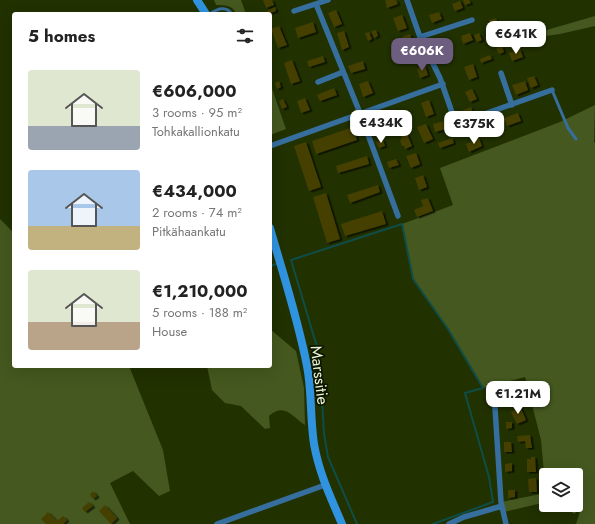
<!DOCTYPE html>
<html lang="en">
<head>
<meta charset="utf-8">
<style>
  body { margin:0; font-family:Jost,sans-serif; background:#f6f6f6; color:#222; height:100vh; display:flex; flex-direction:column; font-size:15px; white-space:nowrap }
  * { box-sizing:border-box; margin:0 }
  p { font-size:13px; color:#767676 }
  .icon { flex:none; width:22px; height:22px; fill:none; stroke:currentColor; stroke-width:2; stroke-linecap:round; stroke-linejoin:round }
  .map { position:relative; flex:1; overflow:hidden }
  .panel { position:absolute; left:12px; top:12px; width:260px; height:356px; display:flex; flex-direction:column; background:#fff; border-radius:4px; box-shadow:0 4px 16px #0002 }
  .panel>* { flex:none }
  .tools { position:absolute; left:539px; top:468px; display:grid; gap:8px }
  .tools a { display:grid; place-items:center; width:44px; height:44px; border-radius:4px; background:#fff; box-shadow:0 4px 16px #0002; font-size:20px }
  .price { position:absolute; translate:-50% -34px; padding:0 9px; border-radius:8px; background:#fff; color:#222; font-size:13px; line-height:26px; filter:drop-shadow(0 1px 2px #0008) }
  .price::after { content:''; position:absolute; left:50%; top:24px; width:12px; height:9px; margin-left:-6px; background:inherit; clip-path:polygon(0 0,100% 0,50% 100%) }
  .price.current { background:#6d5d7e; color:#fff }
  ul { padding:0; list-style:none }
  li { display:flex; align-items:center; gap:12px; height:100px; padding:0 16px }
  li span { display:grid; place-items:center; flex:none; width:112px; height:80px; border-radius:4px; color:#555 }
  li>.icon { margin-inline-start:auto }
  span .icon { width:48px; height:48px; fill:#fffc; stroke-width:1 }
  li b { font-size:17px }
  h2 { display:flex; justify-content:space-between; align-items:center; height:48px; padding:0 16px; font-size:17px }
  .map>svg:first-child { display:block }
</style>
</head>
<body>
<div class="map">
<svg width="595" height="524" viewBox="0 0 595 524">
  <defs>
    <filter id="shadow"><feDropShadow dx="2.5" dy="1.5" stdDeviation="0" flood-color="#0009"/></filter>
  </defs>
  <rect width="100%" height="100%" fill="#213100"/>
  <path fill="#44581f" d="M214 0H241L246 14H236C233 5 225 5 216 5Z
    M595 16V26L560 34 538 37V33L550 29Z
    M270 83 286 129 270 135Z
    M595 105 594 142 595 143V524H576L583 502 576 489V475H568L565 470 560 468 554 475H546L544 473 541 440 525 377 483 388 448 329 413 279 402 224 453 205 440 168 560 122Z
    M0 219 14 233V366H129L163 450 170 491 159 496 133 471 110 483 130 524H0Z
    M270 329 296 351 304 388 305 425C292 417 285 402 269 416L270 428 265 429 241 406 225 403 212 390 207 366H270Z
    M541 494 546 495V504L542 503 504 512 501 502Z
    M576 496 580 501 575 514 561 507 550 505H576Z"/>
  <g fill="none" stroke-linecap="round" stroke-linejoin="round">
    <path stroke="#0f4d48" stroke-width="2" d="M270 266 276 264
      M357 524 328 457 324 434 320 364 317 347 291 260 402 224 413 279 448 329 483 388 465 393 489 477 493 502 433 524"/>
  </g>
  <path fill="#444006" filter="url(#shadow)" d="M263 0H272L274 5 266 8Z
    M385 0H396L398 4 387 8Z
    M463 0H469L471 3 465 5Z
    M460 1 463 8 455 11 452 4Z
    M275 7 276 11 268 14 267 11Z
    M336 10 342 24 334 27 328 13Z
    M439 12 442 19 432 23 429 15Z
    M402 15 407 28 398 31 393 18Z
    M496 18 503 38 496 40 489 20Z
    M313 22 316 32 298 38 295 28Z
    M279 26 287 45 278 48 271 29Z
    M376 30 378 36 374 38 371 31Z
    M344 31 349 47 342 50 337 33Z
    M369 32 372 39 368 41 365 33Z
    M470 33 473 40 463 44 461 36Z
    M479 33 482 40 477 42 474 35Z
    M410 34 416 52 408 55 402 37Z
    M445 38 447 44 436 48 434 42Z
    M502 46 504 52 499 54 496 48Z
    M520 49 523 57 512 61 509 53Z
    M490 55 492 59 481 63 480 59Z
    M323 56 325 62 309 67 307 61Z
    M292 60 300 81 291 84 284 63Z
    M363 61 365 69 351 73 348 66Z
    M473 64 477 77 469 80 464 67Z
    M425 66 428 75 420 78 417 69Z
    M534 76 538 85 531 88 527 78Z
    M279 81 281 87 277 89 275 83Z
    M368 81 373 93 363 97 359 84Z
    M525 81 528 90 516 95 512 85Z
    M334 88 337 95 320 101 317 95Z
    M472 89 477 99 470 102 465 92Z
    M305 98 310 110 301 113 297 101Z
    M283 99 287 107 282 109 279 101Z
    M429 100 434 114 426 117 421 103Z
    M471 107 473 113 465 116 463 110Z
    M402 110 407 124 398 127 393 113Z
    M518 113 521 121 507 126 504 118Z
    M381 116 383 122 376 124 374 118Z
    M448 120 450 128 435 132 433 124Z
    M495 122 498 130 488 134 484 126Z
    M426 124 433 139 424 143 417 127Z
    M353 127 357 140 316 154 312 141Z
    M407 134 412 146 405 149 404 146H402L400 140 402 139 401 136Z
    M452 138 454 143 440 148 438 143Z
    M479 138 482 146 469 152 466 144Z
    M383 140 385 146 379 148 376 142Z
    M306 142 321 187 309 191 294 146Z
    M416 153 420 164 411 168 406 156Z
    M367 156 369 164 338 173 336 166Z
    M396 159 399 165 389 168 387 162Z
    M423 175 427 187 419 190 415 178Z
    M378 185 380 192 350 203 347 195Z
    M326 193 340 239 327 243 313 197Z
    M428 198 433 211 417 217 414 210 423 206 421 200Z
    M382 211 386 224 345 236 341 224Z
    M519 404 526 420 517 424 511 412 515 410 514 407Z
    M506 422H512V428L506 429Z
    M530 435 532 448H526L525 441 518 442 517 436Z
    M504 442H511L512 452H504Z
    M531 457H535L536 472H527V459H531Z
    M512 463V471L505 472V464Z
    M536 478 537 492H529L528 479Z
    M508 490H515V497L508 498Z
    M93 491 97 496 93 499 90 495Z
    M89 502 93 506 85 512 82 508Z
    M105 505 117 518 111 524 99 511Z
    M48 512 57 521 63 516 67 520 63 524H46L41 519Z"/>
  <g fill="none" stroke-linecap="round" stroke-linejoin="round">
    <path stroke="#366e9d" stroke-width="3" d="M210 14C217 9 226 5 232 14
      M552 90 568 128 576 139"/>
    <path stroke="#366e9d" stroke-width="5.5" d="M407 0 420 37 440 78 454 118 457 121 462 122 552 90
      M316 4 360 113 398 216
      M294 11 328 0
      M420 37 472 20
      M501 73 512 105
      M318 82 343 72
      M270 146 443 84
      M494 392 501 502 506 524
      M217 524 325 485
      M449 524 464 517 502 506"/>
    <path stroke="#3093df" stroke-width="8" d="M197 0 206 14
      M270 228C283 274 298 319 307 366 312 391 310 418 314 444 319 473 331 498 342 524"/>
  </g>
  <g text-anchor="middle" stroke-width="3.5" stroke-linejoin="round" paint-order="stroke">
    <g font-size="16" fill="#e7f5d4" stroke="#0e1600">
      <text transform="translate(320 375) rotate(83)" y="6">Marssitie</text>
    </g>
  </g>
</svg>
<div class="tools">
<a><svg class="icon" aria-label="layers" viewBox="0 0 24 24"><path d="M12 4l9 5-9 5-9-5zM3 14l9 5 9-5"/></svg></a>
</div>
<b class="price" style="left:516px;top:55px">€641K</b>
<b class="price current" style="left:422px;top:72px">€606K</b>
<b class="price" style="left:381px;top:144px">€434K</b>
<b class="price" style="left:474px;top:145px">€375K</b>
<b class="price" style="left:518px;top:415px">€1.21M</b>
<section class="panel">
<h2>5 homes<svg class="icon" aria-label="filters" viewBox="0 0 24 24"><path d="M4 7h16M4 17h16"/><circle cx="9" cy="7" r="2"/><circle cx="15" cy="17" r="2"/></svg></h2>
<ul>
<li><span style="background:linear-gradient(#dfe7d0 70%,#9aa5b1 0)"><svg class="icon" aria-label="home" viewBox="0 0 24 24"><path d="M3 11l9-7 9 7M6 9v11h12V9"/></svg></span><div><b>€606,000</b><p>3 rooms · 95 m²</p><p>Tohkakallionkatu</p></div></li>
<li><span style="background:linear-gradient(#a9c7e8 70%,#c2b280 0)"><svg class="icon" aria-label="home" viewBox="0 0 24 24"><path d="M3 11l9-7 9 7M6 9v11h12V9"/></svg></span><div><b>€434,000</b><p>2 rooms · 74 m²</p><p>Pitkähaankatu</p></div></li>
<li><span style="background:linear-gradient(#dfe7d0 65%,#b9a48a 0)"><svg class="icon" aria-label="home" viewBox="0 0 24 24"><path d="M3 11l9-7 9 7M6 9v11h12V9"/></svg></span><div><b>€1,210,000</b><p>5 rooms · 188 m²</p><p>House</p></div></li>
</ul>
</section>
</div>
</body>
</html>
